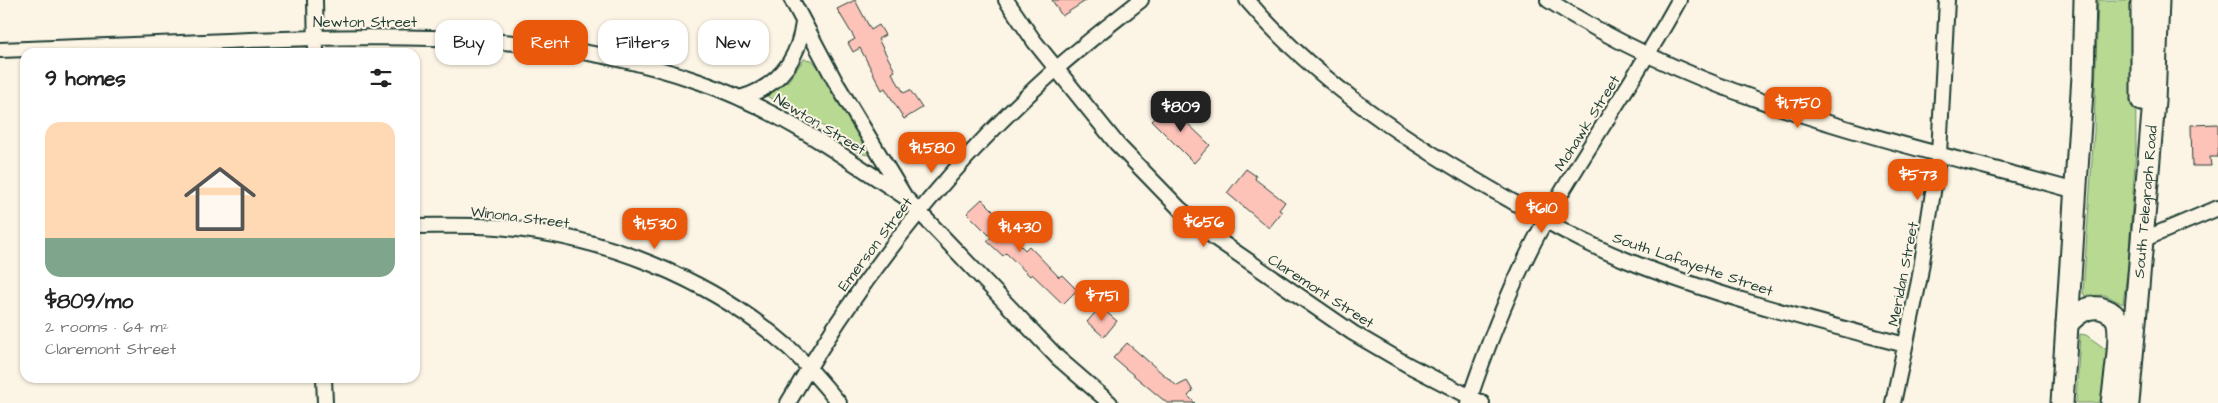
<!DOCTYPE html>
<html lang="en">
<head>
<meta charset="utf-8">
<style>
  body { margin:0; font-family:"Architects Daughter",sans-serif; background:#f2f2f2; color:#222; height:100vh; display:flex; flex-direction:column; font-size:19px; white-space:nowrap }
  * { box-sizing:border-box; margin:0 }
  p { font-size:16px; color:#767676 }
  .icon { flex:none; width:28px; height:28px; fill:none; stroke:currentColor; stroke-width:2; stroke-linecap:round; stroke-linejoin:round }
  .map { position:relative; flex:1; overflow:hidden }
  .drawer { position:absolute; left:20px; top:48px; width:400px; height:335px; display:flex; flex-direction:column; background:#fff; border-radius:15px; box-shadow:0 1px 4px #0004 }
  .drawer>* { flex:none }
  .hud { position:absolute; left:435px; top:20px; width:475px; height:45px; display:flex; gap:10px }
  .price { position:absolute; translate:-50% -42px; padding:0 11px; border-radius:10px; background:#ea580c; color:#fff; font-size:16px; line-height:32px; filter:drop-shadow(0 1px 2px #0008) }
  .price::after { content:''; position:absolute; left:50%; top:30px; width:15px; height:11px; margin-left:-8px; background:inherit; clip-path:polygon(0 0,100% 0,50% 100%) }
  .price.on { background:#222; color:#fff }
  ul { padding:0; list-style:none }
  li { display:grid; align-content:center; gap:10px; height:265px; padding:0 25px }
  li+li { border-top:1px solid #e0e0e0 }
  li span { display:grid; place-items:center; height:155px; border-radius:15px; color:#555 }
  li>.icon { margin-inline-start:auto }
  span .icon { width:90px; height:90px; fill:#fffc; stroke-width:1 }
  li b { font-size:21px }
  h2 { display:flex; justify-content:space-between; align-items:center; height:60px; padding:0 25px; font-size:21px }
  .tag { padding:0 18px; border-radius:15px; background:#fff; box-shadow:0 1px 4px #0004; font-size:18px; line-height:45px }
  .tag.on { background:#ea580c; color:#fff }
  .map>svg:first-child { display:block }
</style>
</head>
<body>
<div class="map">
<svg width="2218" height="403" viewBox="0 0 2218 403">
  <rect width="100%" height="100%" fill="#fcf5e5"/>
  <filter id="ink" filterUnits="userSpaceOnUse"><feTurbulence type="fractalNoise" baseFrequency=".02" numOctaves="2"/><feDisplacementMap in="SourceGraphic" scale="10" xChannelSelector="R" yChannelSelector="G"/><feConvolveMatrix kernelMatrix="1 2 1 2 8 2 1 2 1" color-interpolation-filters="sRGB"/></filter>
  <g filter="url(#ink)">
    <path fill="#b7d992" stroke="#6b8b63" d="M2098 0H2135L2136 148 2128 266 2123 304 2105 295 2085 296 2083 293 2094 131Z
      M804 59 812 60 818 67 868 145 870 151 868 155 859 153 826 128 793 108 768 97V93L788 81Z
      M2080 334 2086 335 2107 350H2111L2105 403H2076Z"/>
    <path fill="#fdc2b8" stroke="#1f3d34" d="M855 0 871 30 879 25 885 35 878 39 895 71 892 73 904 93 910 90 922 108 904 119 885 88 882 90 860 48 853 52 848 43 855 39 837 9Z
      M1052 0H1087L1062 16Z
      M1173 102 1183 113 1180 116 1210 145 1194 163 1152 121Z
      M2218 124V157H2210L2211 166H2192L2191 125Z
      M1246 169 1256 176 1255 179 1285 202 1279 210 1282 212 1269 228 1227 193Z
      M982 199 997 214 994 218 1025 250 1029 246 1059 277 1062 275 1077 290 1063 304 1032 274 1030 276 1006 253 1003 256 987 241 991 237 967 213Z
      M1100 307 1117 321 1104 337 1087 322Z
      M1127 343 1177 386 1187 381 1193 391 1188 396 1195 403H1167L1113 358Z"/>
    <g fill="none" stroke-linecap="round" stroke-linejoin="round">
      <defs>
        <path id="street" d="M315 0 316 52
          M792 0 835 81 905 197 1058 358 1110 403
          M1006 0 1034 41 1117 144 1180 209 1215 238 1353 333 1408 365 1482 403
          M1247 0C1318 84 1413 145 1508 199 1546 221 1585 244 1626 260 1716 296 1811 320 1905 345
          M1548 0C1708 103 1895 141 2076 191
          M0 50C83 47 167 44 250 40 401 35 555 31 700 82 775 108 839 153 905 197
          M740 98C778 87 798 61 803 23
          M415 226C443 226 471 225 498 227 603 236 708 277 788 347 807 364 823 384 839 403
          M2142 240 2218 208
          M324 378 325 403
          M788 403C859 279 949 165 1055 70 1083 45 1112 23 1141 0
          M1468 403C1489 340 1513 279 1545 221 1587 146 1638 76 1679 0
          M1893 403 1919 281 1939 154 1947 0"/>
        <g id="primary">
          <path d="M2142 100V0"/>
          <path d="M2067 324C2076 314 2086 306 2100 308 2107 310 2112 312 2116 318 2123 330 2114 387 2112 403"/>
          <path d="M2062 403 2083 76 2085 0"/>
          <path id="s1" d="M2128 403 2154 101 2158 0"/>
        </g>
      </defs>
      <use href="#street" stroke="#1f3d34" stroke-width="18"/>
      <use href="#primary" stroke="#1f3d34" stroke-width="25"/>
      <use href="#street" stroke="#fcf5e5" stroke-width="14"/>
      <use href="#primary" stroke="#fcf5e5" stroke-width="21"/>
    </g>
  </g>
  <g text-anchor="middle" stroke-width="4" stroke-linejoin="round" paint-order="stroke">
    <g font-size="15" fill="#1f3d34" stroke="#fcf5e5">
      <text x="365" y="27">Newton Street</text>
      <text transform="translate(1587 123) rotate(-58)" y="5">Mohawk Street</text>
      <text transform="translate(820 124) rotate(31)" y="5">Newton Street</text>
      <text dy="5" stroke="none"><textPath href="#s1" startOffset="202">South Telegraph Road</textPath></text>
      <text transform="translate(520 217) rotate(7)" y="5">Winona Street</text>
      <text transform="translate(875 244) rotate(-53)" y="5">Emerson Street</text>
      <text transform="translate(1693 264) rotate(19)" y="5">South Lafayette Street</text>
      <text transform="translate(1903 274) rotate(-79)" y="5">Meridan Street</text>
      <text transform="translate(1321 291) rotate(33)" y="5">Claremont Street</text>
    </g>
  </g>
</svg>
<b class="price" style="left:1798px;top:129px">$1,750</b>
<b class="price on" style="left:1181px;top:133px">$809</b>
<b class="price" style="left:932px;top:174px">$1,580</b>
<b class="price" style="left:1918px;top:201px">$573</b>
<b class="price" style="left:1542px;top:234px">$610</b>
<b class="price" style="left:1204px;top:248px">$656</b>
<b class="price" style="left:655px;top:250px">$1,530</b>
<b class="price" style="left:1020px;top:253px">$1,430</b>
<b class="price" style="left:1102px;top:322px">$751</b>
<div class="hud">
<a class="tag">Buy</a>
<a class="tag on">Rent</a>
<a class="tag">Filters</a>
<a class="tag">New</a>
</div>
<section class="drawer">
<h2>9 homes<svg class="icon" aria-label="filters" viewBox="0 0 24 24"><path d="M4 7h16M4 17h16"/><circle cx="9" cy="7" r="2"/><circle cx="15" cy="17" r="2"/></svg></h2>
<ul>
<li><span style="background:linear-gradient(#ffd9b3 75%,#7fa58c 0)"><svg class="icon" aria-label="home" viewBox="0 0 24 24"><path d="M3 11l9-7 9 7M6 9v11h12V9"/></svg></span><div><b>$809/mo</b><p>2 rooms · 64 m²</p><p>Claremont Street</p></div></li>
</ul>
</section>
</div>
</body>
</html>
